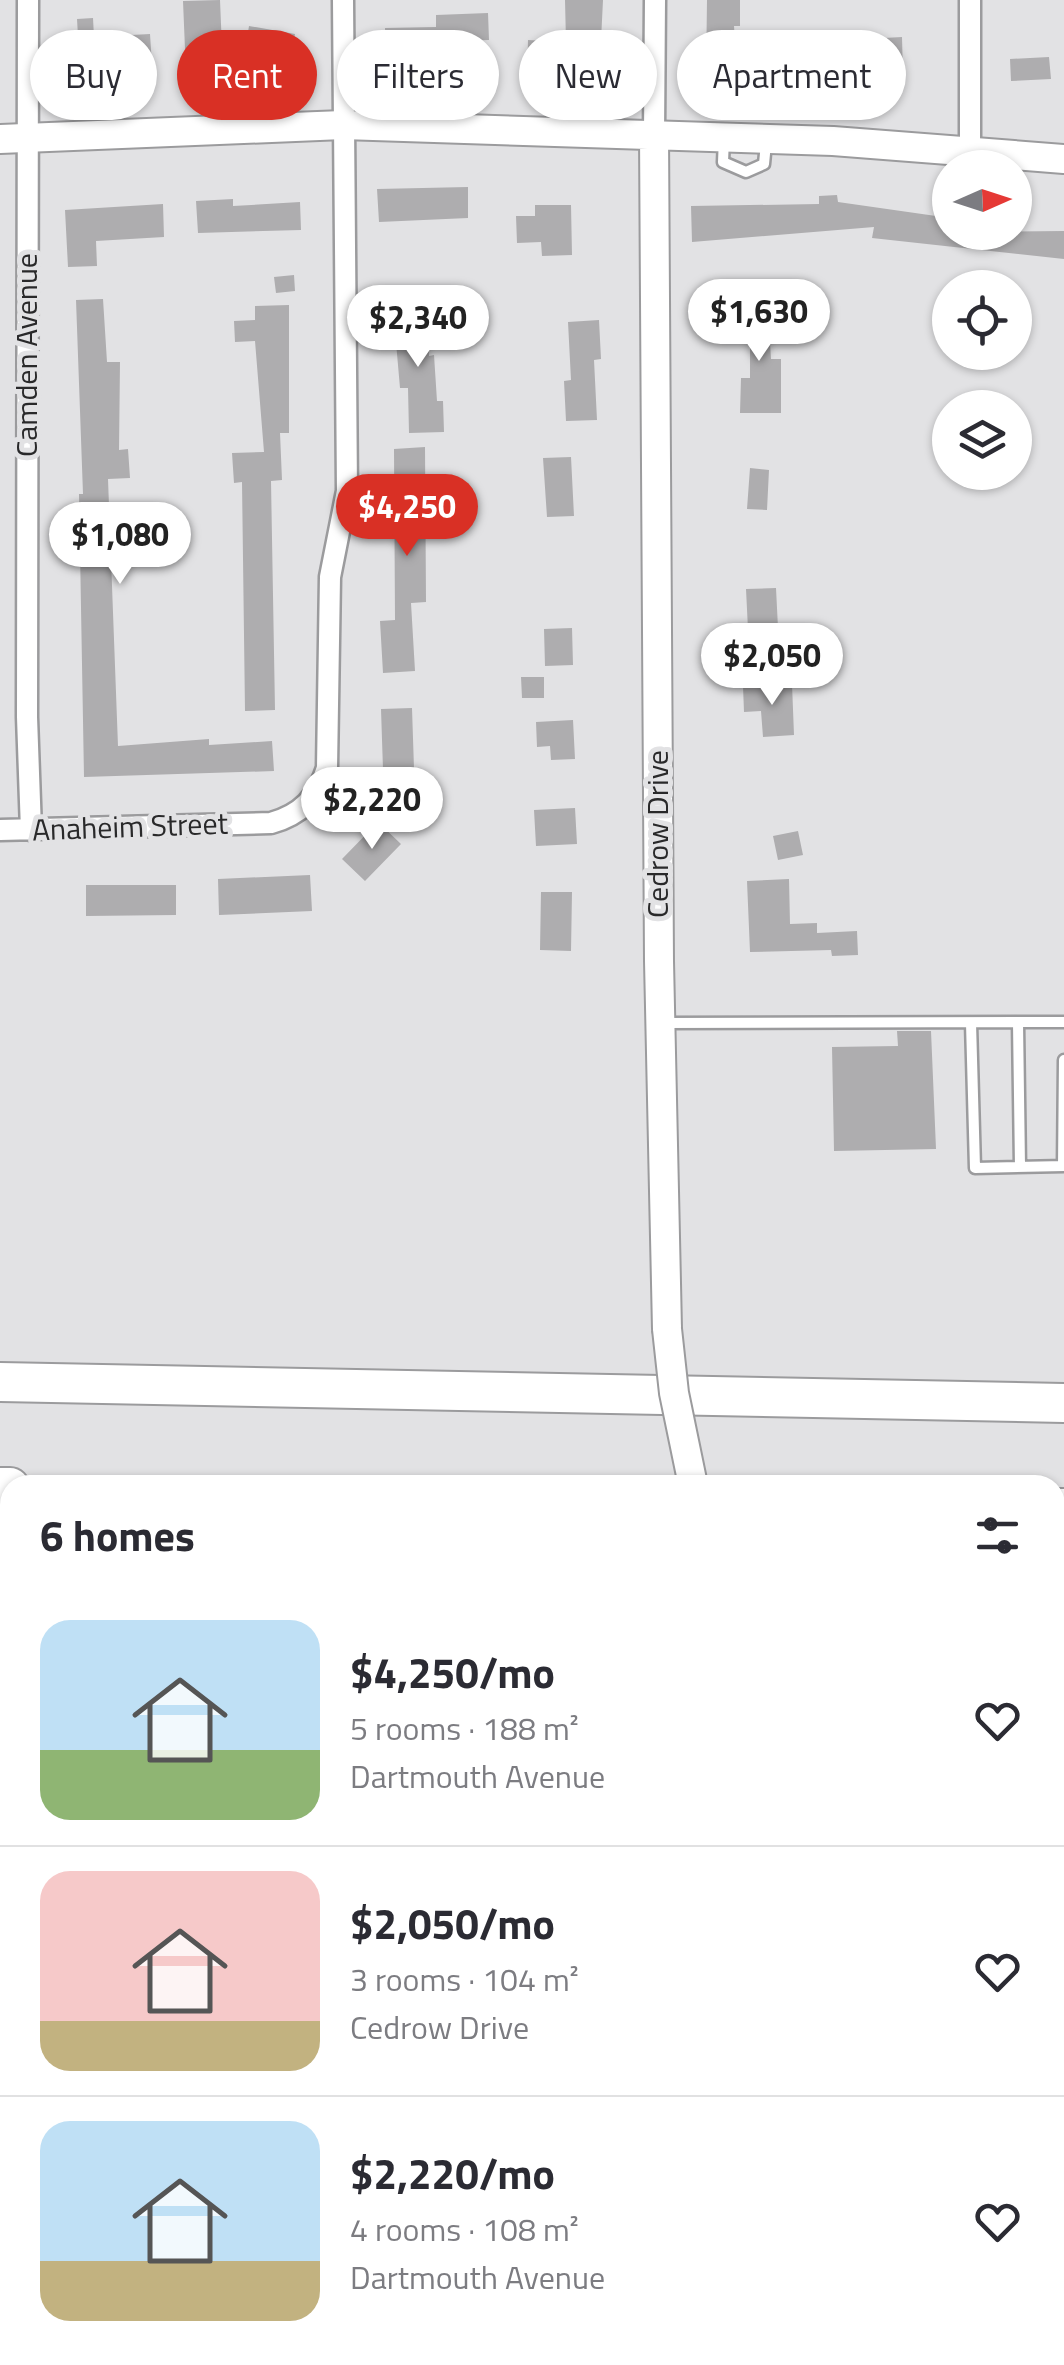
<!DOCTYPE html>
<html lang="en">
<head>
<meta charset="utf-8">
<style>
  body { margin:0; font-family:"Titillium Web",sans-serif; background:#f7f7f7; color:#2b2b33; height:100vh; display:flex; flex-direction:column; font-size:38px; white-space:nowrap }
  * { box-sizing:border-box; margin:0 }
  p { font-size:32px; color:#7c7c81 }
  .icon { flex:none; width:55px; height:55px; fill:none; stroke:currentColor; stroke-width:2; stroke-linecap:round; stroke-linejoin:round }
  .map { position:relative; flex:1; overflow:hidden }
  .side { position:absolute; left:0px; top:1475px; width:1065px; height:890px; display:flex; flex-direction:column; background:#fff; border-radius:30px 30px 0 0; box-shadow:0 2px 8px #0004 }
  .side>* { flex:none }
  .top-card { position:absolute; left:30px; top:30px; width:1005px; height:90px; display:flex; gap:20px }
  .needle { width:65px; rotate:87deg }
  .buttons { position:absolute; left:932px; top:150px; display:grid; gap:20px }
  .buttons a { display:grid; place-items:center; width:100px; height:100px; border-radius:50%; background:#fff; box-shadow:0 2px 8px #0004; font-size:50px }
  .price { position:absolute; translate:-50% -85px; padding:0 22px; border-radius:35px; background:#fff; color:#222; font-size:32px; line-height:65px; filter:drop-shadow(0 2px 5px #0008) }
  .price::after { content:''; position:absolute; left:50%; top:60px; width:30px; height:22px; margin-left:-15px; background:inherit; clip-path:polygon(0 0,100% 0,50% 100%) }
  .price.current { background:#d93025; color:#fff }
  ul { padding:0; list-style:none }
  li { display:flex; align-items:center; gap:30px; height:250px; padding:0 40px }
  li+li { border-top:2px solid #e1e1e2 }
  li span { display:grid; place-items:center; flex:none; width:280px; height:200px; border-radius:30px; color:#555 }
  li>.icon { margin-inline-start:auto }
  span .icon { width:120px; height:120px; fill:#fffc; stroke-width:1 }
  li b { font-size:42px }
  h2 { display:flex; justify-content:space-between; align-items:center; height:120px; padding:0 40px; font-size:42px }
  .chip { padding:0 35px; border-radius:45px; background:#fff; box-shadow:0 2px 8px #0004; font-size:35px; line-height:90px }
  .chip.current { background:#d93025; color:#fff }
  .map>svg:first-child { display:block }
</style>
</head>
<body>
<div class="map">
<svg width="1064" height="2365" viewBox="0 0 1064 2365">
  <rect width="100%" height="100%" fill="#e2e2e4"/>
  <path fill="#aeadaf" d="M220 0 222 48 185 49 183 1Z
    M565 0H603L599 81 527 78 528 40 566 42Z
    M707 0H740V26H734L737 74 706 76Z
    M488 13 489 40 457 41V61H386L385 28 436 27V15Z
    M93 18 94 37 150 34 152 65 64 64 62 36H78L77 19Z
    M249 26 295 34 291 58 245 51Z
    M829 34V41L902 37 903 75 804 77 802 36Z
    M1049 57 1051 79 1011 81 1010 59Z
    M468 187V218L379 222 377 189Z
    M837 195 838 202 950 218V232L1064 231V259L872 238 874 227 692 242 691 206 819 204V196Z
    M233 199V206L300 202 301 230 198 233 196 201Z
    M163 204 164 237 96 241 97 266 68 267 65 210Z
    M535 205H571L572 255 542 256 541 242 517 243 516 216H535Z
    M294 275 295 291 276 293 274 277Z
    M103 299 107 362H120L119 450 128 449 130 478 108 479 118 746 209 739V745L272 741 274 771 84 777 79 494H83L76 300Z
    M289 305V433H280L282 480 271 481 275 710 245 711 242 482 234 483 232 453 264 452 255 341 235 342 234 321 255 320V306Z
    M427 306 429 356 434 355 437 401H443L444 432 409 433 408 388H400L393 308Z
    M768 309 771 359H781V413H740L741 378H750V343L736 344 735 311Z
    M599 320 601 359 594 360 597 420 566 421 564 381 571 380 568 322Z
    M425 447 426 602 411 603 415 671 383 673 380 621 395 620 394 449Z
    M571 457 574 516 547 517 543 458Z
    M750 468 769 470 767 510 747 509Z
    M776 588 779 648 749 650 746 589Z
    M572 628 573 665 545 666 544 629Z
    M521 677H544V698H522Z
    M792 684 794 735 763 737 761 711 744 712 743 686Z
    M412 708 415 799 384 800 381 709Z
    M573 720 575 759 551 760 550 746 537 747 536 722Z
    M575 808 577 844 536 846 534 810Z
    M378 822 401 844 365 881 342 859Z
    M798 831 803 855 778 860 773 836Z
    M310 875 312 911 219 915 218 879Z
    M789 879 790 924 817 923V933L857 931 858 955 832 956 831 950 750 952 747 881Z
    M86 885H176V915L86 916Z
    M541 892H572L571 951 540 950Z
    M897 1031H931L936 1149 834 1151 832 1047 898 1046Z"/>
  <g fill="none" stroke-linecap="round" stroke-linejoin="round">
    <defs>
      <path id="lane" d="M724 138 723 162 746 172 764 164 766 143
        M661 1023 1064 1022
        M971 1023 975 1168 1064 1166
        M1018 1023 1020 1167
        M1063 1166 1064 1060
        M0 1632 10 1633
        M0 1856 10 1836
        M514 2365 519 2355"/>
      <path id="street" d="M28 0 27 717 31 830
        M654 134 655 0
        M970 155V0
        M0 830 271 823C301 815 318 797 327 768L330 577 347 491 343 0
        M1055 1731 1064 1733
        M1055 2207 1064 2203"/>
      <path id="secondary" d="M654 134 659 961 667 1329
        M0 139 343 125 833 141 1064 159
        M1040 2355 1045 2365"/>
      <path id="highway" d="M0 1382 1064 1403
        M0 1487H10
        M1055 1508H1064"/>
    </defs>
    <use href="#lane" stroke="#9b9b9d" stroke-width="15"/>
    <use href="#street" stroke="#9b9b9d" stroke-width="25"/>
    <use href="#secondary" stroke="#9b9b9d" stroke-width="32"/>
    <use href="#highway" stroke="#9b9b9d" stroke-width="42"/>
    <use href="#lane" stroke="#fff" stroke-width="10"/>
    <use href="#street" stroke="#fff" stroke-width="20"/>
    <use href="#secondary" stroke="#fff" stroke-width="28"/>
    <use href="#highway" stroke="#fff" stroke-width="38"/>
    <defs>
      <path id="secondary-bridge" d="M667 1329 674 1393 693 1485"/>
    </defs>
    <use href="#secondary-bridge" stroke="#9b9b9d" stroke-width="32" stroke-linecap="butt"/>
    <use href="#secondary-bridge" stroke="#fff" stroke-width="28"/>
  </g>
  <g text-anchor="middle" stroke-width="10" stroke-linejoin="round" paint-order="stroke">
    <g font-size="30" fill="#29292a" stroke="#e2e2e4">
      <text transform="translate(27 355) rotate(-90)" y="10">Camden Avenue</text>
      <text transform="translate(130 827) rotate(-2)" y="10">Anaheim Street</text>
      <text transform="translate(658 834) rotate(-90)" y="10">Cedrow Drive</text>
    </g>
  </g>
</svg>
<div class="buttons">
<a><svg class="needle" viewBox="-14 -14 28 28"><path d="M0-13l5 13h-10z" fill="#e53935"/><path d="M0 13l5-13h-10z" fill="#7c7c81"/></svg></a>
<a><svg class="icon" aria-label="locate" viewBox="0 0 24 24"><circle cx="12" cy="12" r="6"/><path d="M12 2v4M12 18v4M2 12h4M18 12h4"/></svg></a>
<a><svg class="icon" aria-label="layers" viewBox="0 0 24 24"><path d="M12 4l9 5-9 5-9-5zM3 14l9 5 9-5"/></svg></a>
</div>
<b class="price" style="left:759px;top:364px">$1,630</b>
<b class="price" style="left:418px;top:370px">$2,340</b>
<b class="price current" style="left:407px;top:559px">$4,250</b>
<b class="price" style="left:120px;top:587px">$1,080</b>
<b class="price" style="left:772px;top:708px">$2,050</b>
<b class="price" style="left:372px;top:852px">$2,220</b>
<div class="top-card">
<a class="chip">Buy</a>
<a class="chip current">Rent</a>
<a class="chip">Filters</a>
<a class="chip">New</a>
<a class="chip">Apartment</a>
</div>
<section class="side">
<h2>6 homes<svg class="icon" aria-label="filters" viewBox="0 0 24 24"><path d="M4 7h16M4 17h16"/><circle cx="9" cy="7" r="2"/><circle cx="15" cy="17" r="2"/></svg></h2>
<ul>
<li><span style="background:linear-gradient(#bfe0f5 65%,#8fb573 0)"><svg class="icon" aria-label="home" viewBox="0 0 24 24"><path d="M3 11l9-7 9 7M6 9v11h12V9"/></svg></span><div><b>$4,250/mo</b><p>5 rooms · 188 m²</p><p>Dartmouth Avenue</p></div><svg class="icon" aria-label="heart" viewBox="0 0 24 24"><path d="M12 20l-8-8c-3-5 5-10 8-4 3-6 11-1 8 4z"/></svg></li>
<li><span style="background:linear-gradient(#f6c9c9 75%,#c2b280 0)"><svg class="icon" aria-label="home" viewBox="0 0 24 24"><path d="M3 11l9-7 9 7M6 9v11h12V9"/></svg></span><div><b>$2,050/mo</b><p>3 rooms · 104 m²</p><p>Cedrow Drive</p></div><svg class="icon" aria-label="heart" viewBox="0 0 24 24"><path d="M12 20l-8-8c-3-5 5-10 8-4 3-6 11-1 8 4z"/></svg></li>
<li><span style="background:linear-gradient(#bfe0f5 70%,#c2b280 0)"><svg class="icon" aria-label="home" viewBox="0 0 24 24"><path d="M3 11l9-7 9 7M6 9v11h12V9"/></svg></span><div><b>$2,220/mo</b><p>4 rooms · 108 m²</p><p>Dartmouth Avenue</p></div><svg class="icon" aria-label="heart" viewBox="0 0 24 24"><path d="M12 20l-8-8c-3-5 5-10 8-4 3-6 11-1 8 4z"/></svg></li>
</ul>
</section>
</div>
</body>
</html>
